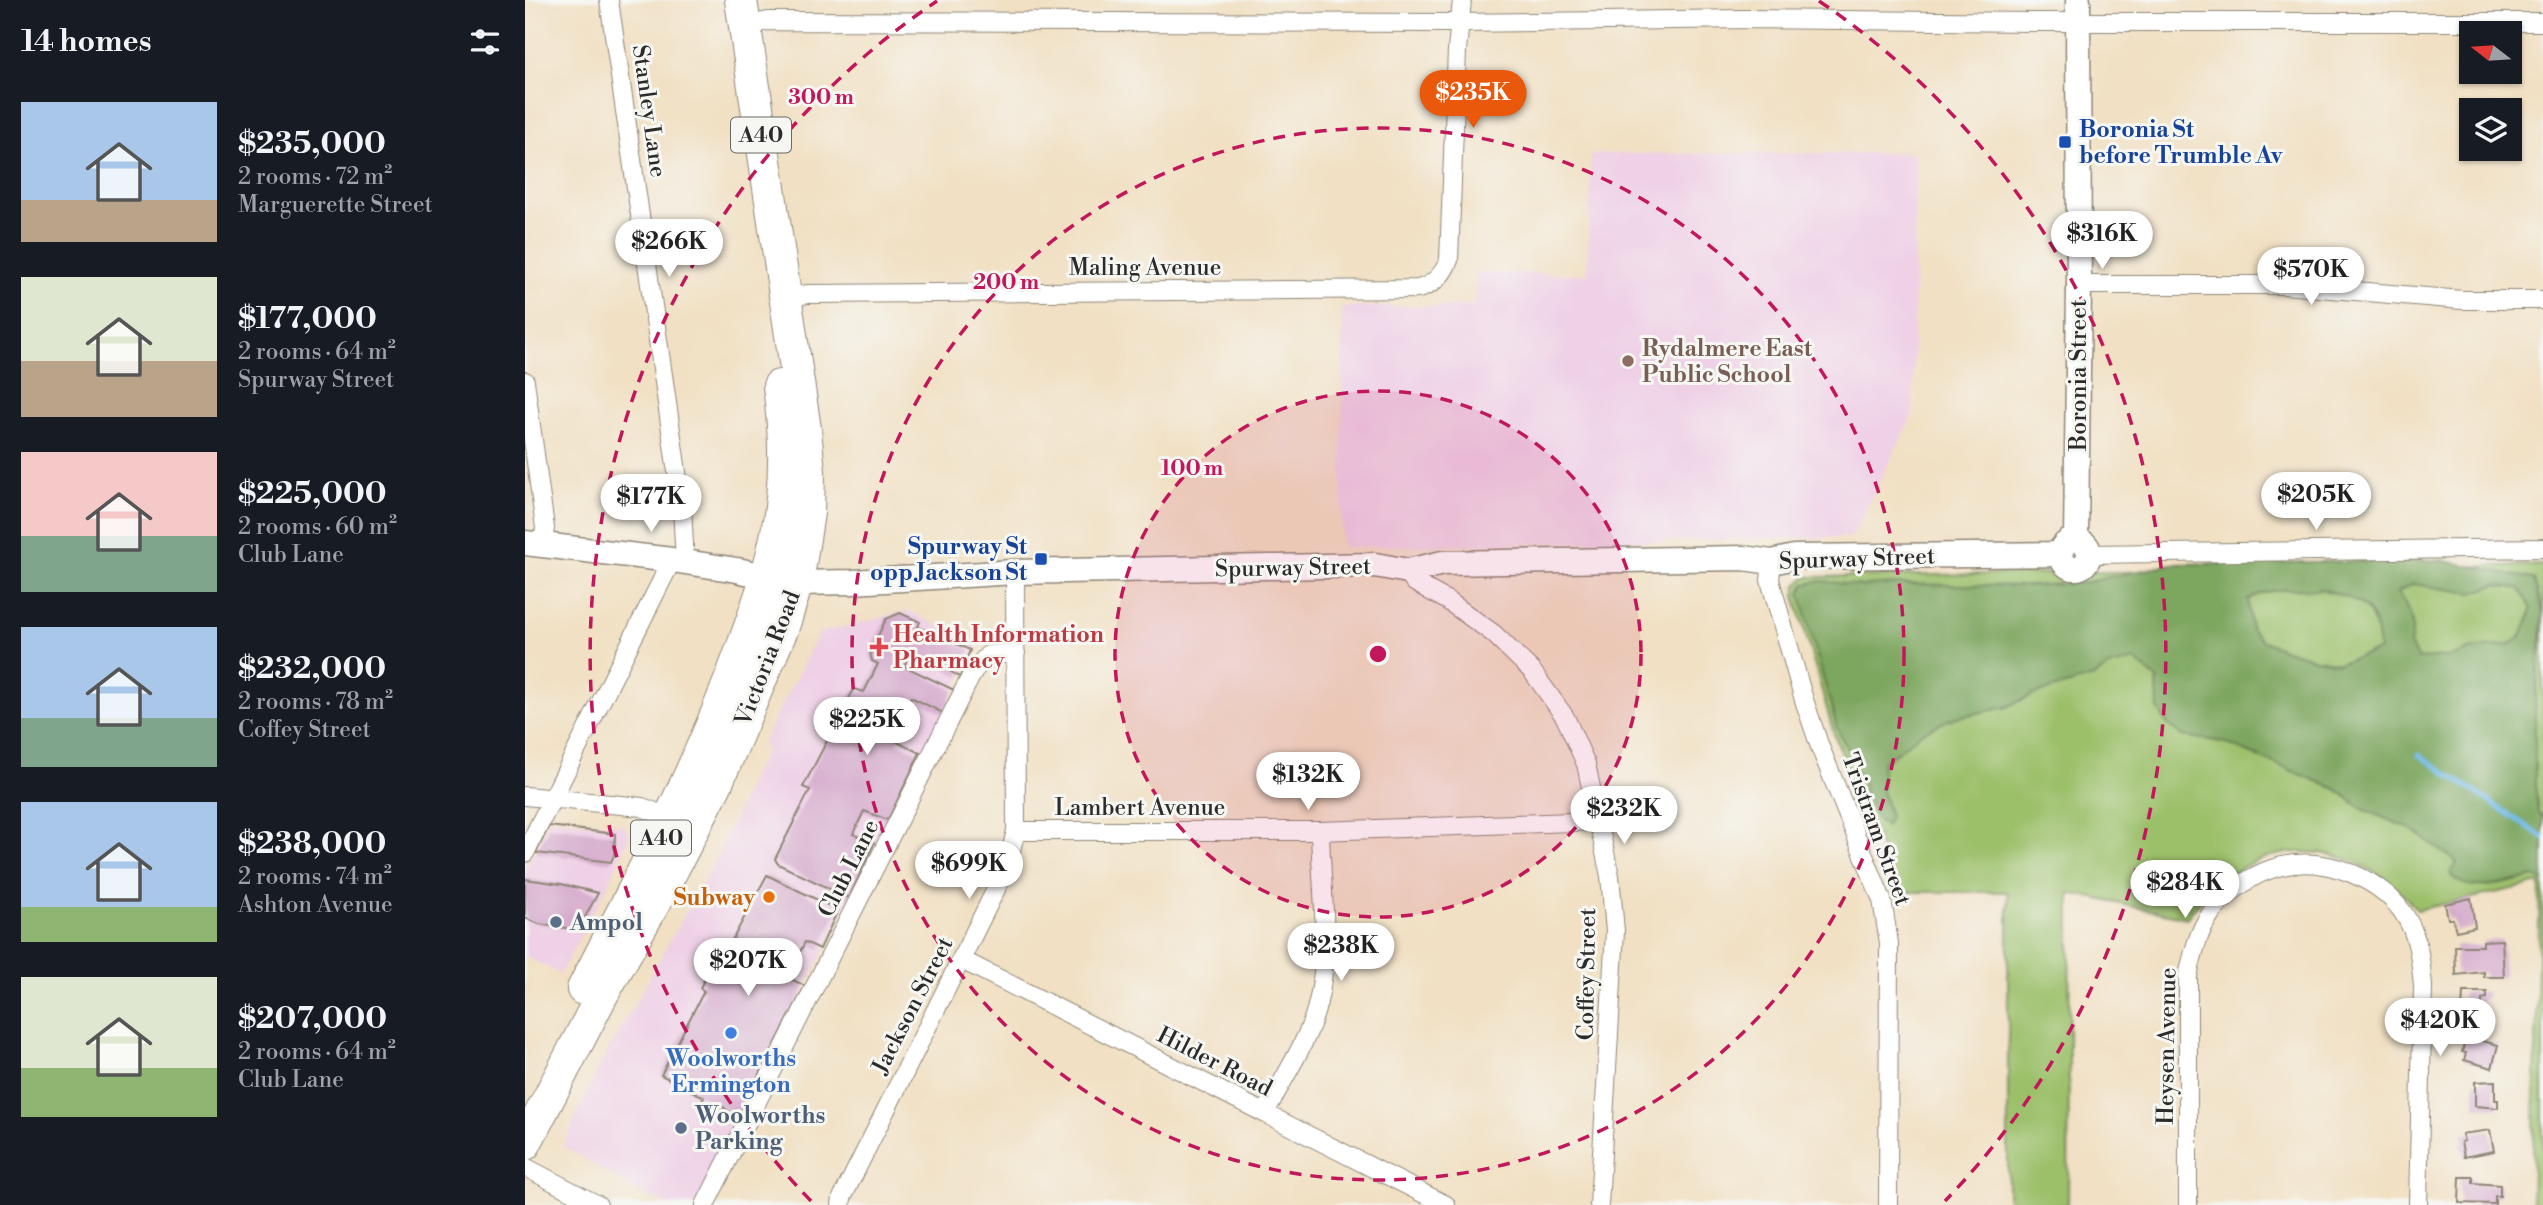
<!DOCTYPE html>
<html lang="en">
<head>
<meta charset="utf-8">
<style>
  body { margin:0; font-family:"Libre Bodoni",serif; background:#242831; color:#f1f3f6; height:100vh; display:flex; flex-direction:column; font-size:26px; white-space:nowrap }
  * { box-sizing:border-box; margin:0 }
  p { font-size:23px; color:#9ea1a6 }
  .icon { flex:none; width:38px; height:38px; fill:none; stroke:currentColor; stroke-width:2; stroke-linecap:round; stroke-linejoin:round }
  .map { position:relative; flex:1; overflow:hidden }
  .drawer { display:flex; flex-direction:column; background:#171b24; width:525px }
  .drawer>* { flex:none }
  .needle { width:46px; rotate:287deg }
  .buttons { position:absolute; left:1934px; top:21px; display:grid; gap:14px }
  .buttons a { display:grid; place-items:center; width:63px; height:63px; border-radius:0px; background:#171b24; box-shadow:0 2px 5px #0004; font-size:35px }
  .price { position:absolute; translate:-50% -60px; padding:0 16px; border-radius:24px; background:#fff; color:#222; font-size:23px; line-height:46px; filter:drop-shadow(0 2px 4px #0008) }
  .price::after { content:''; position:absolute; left:50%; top:42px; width:21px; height:16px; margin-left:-10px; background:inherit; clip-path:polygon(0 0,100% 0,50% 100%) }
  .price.active { background:#ea580c; color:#fff }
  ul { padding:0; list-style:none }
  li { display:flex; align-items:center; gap:21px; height:175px; padding:0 21px }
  li span { display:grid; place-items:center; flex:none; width:196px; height:140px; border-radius:0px; color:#555 }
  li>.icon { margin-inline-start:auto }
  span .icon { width:84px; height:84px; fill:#fffc; stroke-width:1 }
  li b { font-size:30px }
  h2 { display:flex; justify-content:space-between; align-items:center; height:84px; padding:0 21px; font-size:30px }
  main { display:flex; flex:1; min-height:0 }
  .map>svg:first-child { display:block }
</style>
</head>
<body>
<main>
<section class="drawer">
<h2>14 homes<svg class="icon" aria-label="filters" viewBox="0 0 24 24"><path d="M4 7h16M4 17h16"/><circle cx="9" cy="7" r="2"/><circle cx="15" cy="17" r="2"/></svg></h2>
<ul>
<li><span style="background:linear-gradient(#a9c7e8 70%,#b9a48a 0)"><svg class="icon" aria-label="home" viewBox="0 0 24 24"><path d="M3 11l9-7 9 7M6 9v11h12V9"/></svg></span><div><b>$235,000</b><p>2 rooms · 72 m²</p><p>Marguerette Street</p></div></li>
<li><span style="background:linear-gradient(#dfe7d0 60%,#b9a48a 0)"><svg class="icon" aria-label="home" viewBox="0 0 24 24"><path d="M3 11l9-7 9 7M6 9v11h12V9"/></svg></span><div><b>$177,000</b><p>2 rooms · 64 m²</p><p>Spurway Street</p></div></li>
<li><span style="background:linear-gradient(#f6c9c9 60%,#7fa58c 0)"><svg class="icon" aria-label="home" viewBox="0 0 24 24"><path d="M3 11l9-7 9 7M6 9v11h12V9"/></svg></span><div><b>$225,000</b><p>2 rooms · 60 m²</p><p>Club Lane</p></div></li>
<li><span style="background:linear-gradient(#a9c7e8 65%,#7fa58c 0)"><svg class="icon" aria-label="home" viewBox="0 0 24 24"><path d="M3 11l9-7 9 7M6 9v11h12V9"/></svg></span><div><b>$232,000</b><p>2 rooms · 78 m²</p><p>Coffey Street</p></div></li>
<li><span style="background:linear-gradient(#a9c7e8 75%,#8fb573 0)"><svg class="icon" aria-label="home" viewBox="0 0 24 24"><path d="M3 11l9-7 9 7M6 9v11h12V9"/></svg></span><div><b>$238,000</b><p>2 rooms · 74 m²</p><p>Ashton Avenue</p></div></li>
<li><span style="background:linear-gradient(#dfe7d0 65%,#8fb573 0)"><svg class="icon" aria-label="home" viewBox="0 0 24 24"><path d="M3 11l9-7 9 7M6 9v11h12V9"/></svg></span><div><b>$207,000</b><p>2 rooms · 64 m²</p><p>Club Lane</p></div></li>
</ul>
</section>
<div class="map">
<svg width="2018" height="1205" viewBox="0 0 2018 1205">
  <rect width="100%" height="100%" fill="#f6f6f2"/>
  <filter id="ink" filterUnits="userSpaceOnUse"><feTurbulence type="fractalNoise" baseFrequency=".0143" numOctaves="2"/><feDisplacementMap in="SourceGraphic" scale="14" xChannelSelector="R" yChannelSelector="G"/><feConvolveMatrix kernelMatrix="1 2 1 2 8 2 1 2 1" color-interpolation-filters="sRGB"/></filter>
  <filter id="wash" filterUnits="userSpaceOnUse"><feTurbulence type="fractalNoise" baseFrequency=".00686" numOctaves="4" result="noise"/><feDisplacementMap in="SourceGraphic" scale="28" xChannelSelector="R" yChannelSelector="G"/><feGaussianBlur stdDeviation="1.57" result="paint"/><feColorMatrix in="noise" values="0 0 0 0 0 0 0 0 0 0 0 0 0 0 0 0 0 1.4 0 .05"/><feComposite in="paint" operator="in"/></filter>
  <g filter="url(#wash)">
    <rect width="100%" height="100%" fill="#f1e0c3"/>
    <path fill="#efd0e6" d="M1390 153 1388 414 1327 537 817 547V307L949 306 951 273 1062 274 1066 154Z
      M383 611 453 645 171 1205H145L119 1195 38 1146 73 1069 194 853 225 780 240 753 238 741 294 633Z
      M25 819 99 825 104 836 84 883 35 974 0 956V870Z"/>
    <path fill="#9cc06a" stroke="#64764a" stroke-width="2" d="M2018 565V1205H2007L2015 883 1892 910C1828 830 1721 833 1662 918L1545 893 1543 1205H1483V892H1374L1309 734 1270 596 1272 585 1281 577Z"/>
    <path fill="#7da65e" stroke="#546844" stroke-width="2" fill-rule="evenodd" d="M1915 560 2009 579 2018 614 2010 704V784L2013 812 2018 818V881L2010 877C1985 881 1942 897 1925 874L1932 862 1886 829 1838 809 1811 789 1698 742 1658 736 1643 725 1633 709 1632 679 1609 660 1584 667 1568 677 1510 694 1482 707 1428 718 1399 731 1357 763V791L1365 816 1361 826 1350 817 1327 759 1312 728 1275 593 1280 584 1297 581 1338 586 1370 584 1503 586 1557 583 1647 564ZM1888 584 1947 593 1971 585 1995 589 2006 609C1995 655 1983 642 1947 649 1940 651 1933 655 1926 656 1915 658 1904 658 1893 659L1885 645C1891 623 1885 612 1873 592ZM1797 589C1838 602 1850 604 1854 650L1814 663 1786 658 1758 649 1736 640 1726 629 1723 600C1744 586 1772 590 1797 589Z"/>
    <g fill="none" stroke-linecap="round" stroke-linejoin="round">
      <path stroke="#70bce9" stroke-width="5" d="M1894 755 2018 837"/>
    </g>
    <g id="blocks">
      <path fill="#d6accd" d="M375 613 395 622 393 627 445 650 435 677 407 661 403 668 383 658 379 666 429 690 418 713 386 697 375 719 383 722 372 742 395 753 363 820 339 811 328 834 349 843 324 898 253 864 250 859 285 790 278 787 329 689 339 692 353 664 347 661 345 652 361 619Z
        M24 826 90 834 89 855 86 862 11 853Z
        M242 875 313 910 295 949 280 942 272 958 263 954 254 973 280 986 215 1113 211 1110 208 1114 195 1105 189 1116 174 1109 179 1097 136 1075 179 991 175 988 189 960 195 963Z
        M0 879 36 884 73 893 53 930 14 924 0 918Z
        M1946 898 1950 927 1931 931 1928 919H1923L1920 904Z
        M1977 940 1979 977H1959V972L1931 975 1930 946H1958V941Z
        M1938 992H1962V998L1957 999V1011L1937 1010Z
        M1941 1037 1973 1045 1967 1068 1939 1060 1941 1053 1937 1052Z
        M1970 1081V1100H1973V1108L1950 1106V1082Z
        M1965 1130 1969 1151 1939 1157 1936 1142 1939 1141 1937 1134Z
        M1935 1177H1948V1183L1975 1185V1196H1970V1204L1934 1203Z"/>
    </g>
  </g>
  <g filter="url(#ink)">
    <use href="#blocks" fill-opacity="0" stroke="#8e8677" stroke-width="2"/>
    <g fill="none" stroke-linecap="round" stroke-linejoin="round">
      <defs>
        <path id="street" d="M84 0 157 507 160 562
          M220 26 243 21 936 23 1221 19 1508 22H2018
          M1554 285H1759L1937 300H2018
          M260 299 282 294 893 289C909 285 918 275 924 260L932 50 937 0
          M0 381 20 528 18 545
          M1564 554 2018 548
          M1247 562 1245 580 1279 700 1295 747 1357 900 1364 943 1363 1205
          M883 571 889 582 923 601 969 634 1007 671 1040 717 1061 764 1085 876 1090 931 1074 1205
          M0 796 117 807 146 818
          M491 831H795L1075 821
          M0 853 147 560
          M437 960 921 1205
          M740 1113C758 1078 784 1041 793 1002 806 950 796 885 795 831
          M0 1167 73 1205
          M180 1205 449 670 463 655 491 653
          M316 1205 317 1198 481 869 491 831 490 572
          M1663 1205V976C1668 954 1673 931 1687 912 1705 890 1730 872 1757 866 1801 855 1860 880 1882 919 1894 939 1896 964 1898 986L1893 1205"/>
        <path id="secondary" d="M1551 540 1554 285 1553 0
          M1536 554a14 14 0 1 1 28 0a14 14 0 1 1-28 0Z
          M0 543 147 560 212 570 272 583 328 582 490 572 850 565 883 571 918 563 1218 558 1247 562 1269 557 1536 554"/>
        <path id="highway" d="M58 989C116 876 175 766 218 646 236 597 252 550 257 498 261 461 259 423 254 386
          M0 1144 78 993 140 884 190 787 258 627 272 583 283 513 284 472 280 429 216 0"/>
      </defs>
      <use href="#street" stroke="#8e8677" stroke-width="20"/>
      <use href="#secondary" stroke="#8e8677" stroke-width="27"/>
      <use href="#highway" stroke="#8e8677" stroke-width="34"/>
      <use href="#street" stroke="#fff" stroke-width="18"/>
      <use href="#secondary" stroke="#fff" stroke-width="24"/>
      <use href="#highway" stroke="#fff" stroke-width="32"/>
    </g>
  </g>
  <circle cx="853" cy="654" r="263" fill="#c2185b" fill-opacity=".12"/>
  <g fill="none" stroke="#c2185b" stroke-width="3.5" stroke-dasharray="12 9">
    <circle cx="853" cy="654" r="263"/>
    <circle cx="853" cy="654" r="526"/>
    <path d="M286 1201A788 788 0 0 1 412 1M1294 1A788 788 0 0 1 1420 1201"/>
  </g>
  <g fill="#1a4fb4" stroke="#f6f6f2" stroke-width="2.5">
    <rect x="1533" y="135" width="14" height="14" rx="3.5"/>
    <rect x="509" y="552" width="14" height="14" rx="3.5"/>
  </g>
  <circle fill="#8d6e63" stroke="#f6f6f2" stroke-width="2.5" cx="1103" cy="361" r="7"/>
  <path fill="#e0444e" stroke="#f6f6f2" stroke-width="2.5" d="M350.5 636.5h7v7h7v7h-7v7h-7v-7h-7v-7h7z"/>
  <circle fill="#e8710a" stroke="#f6f6f2" stroke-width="2.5" cx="244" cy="897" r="7"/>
  <g fill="#5c6f8a" stroke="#f6f6f2" stroke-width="2.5">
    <circle cx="31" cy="922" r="7"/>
    <circle cx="156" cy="1128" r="7"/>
  </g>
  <circle fill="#3f7fe0" stroke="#f6f6f2" stroke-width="2.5" cx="206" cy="1033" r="7"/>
  <g text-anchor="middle" stroke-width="6" stroke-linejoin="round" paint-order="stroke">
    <g fill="#f6f6f2" stroke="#686867" stroke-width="2">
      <rect x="206" y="117.5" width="60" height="35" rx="5"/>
      <rect x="106" y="820.5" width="60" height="35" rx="5"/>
    </g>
    <g font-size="21" font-weight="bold" fill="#2b2b2b">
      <text x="236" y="142">A40</text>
      <text x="136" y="845">A40</text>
    </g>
    <g font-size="23" fill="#2b2b2b" stroke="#f6f6f2">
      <text transform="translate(125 111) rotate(82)" y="8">Stanley Lane</text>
      <text x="620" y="275">Maling Avenue</text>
      <text transform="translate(1553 375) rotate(-90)" y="8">Boronia Street</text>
      <text transform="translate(1332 558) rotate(-2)" y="8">Spurway Street</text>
      <text transform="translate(768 567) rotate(-1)" y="8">Spurway Street</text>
      <text transform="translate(242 658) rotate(-69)" y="8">Victoria Road</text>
      <text x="615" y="815">Lambert Avenue</text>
      <text transform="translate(1352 829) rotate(70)" y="8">Tristram Street</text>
      <text transform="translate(323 868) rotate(-63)" y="8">Club Lane</text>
      <text transform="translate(1061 974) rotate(-89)" y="8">Coffey Street</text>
      <text transform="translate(387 1005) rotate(-63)" y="8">Jackson Street</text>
      <text transform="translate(1641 1046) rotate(-89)" y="8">Heysen Avenue</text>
      <text transform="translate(690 1061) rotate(27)" y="8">Hilder Road</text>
    </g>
    <g font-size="23" font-weight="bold" fill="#164399" stroke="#f6f6f2" text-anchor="start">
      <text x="1554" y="137">Boronia St<tspan x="1554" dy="26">before Trumble Av</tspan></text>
      <text x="502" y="554" text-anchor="end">Spurway St<tspan x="502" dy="26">opp Jackson St</tspan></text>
    </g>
    <g font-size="23" font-weight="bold" fill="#785e54" stroke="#f6f6f2" text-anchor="start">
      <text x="1117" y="356">Rydalmere East<tspan x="1117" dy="26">Public School</tspan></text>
    </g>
    <g font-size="23" font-weight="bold" fill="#be3a42" stroke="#f6f6f2" text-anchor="start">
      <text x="368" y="642">Health Information<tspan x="368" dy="26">Pharmacy</tspan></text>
    </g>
    <g font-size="23" font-weight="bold" fill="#c56008" stroke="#f6f6f2" text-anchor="end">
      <text x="230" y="905">Subway</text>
    </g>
    <g font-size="23" font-weight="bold" fill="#4e5e75" stroke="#f6f6f2" text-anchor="start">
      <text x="45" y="930">Ampol</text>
      <text x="170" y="1123">Woolworths<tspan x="170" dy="26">Parking</tspan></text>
    </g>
    <g font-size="23" font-weight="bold" fill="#366cbe" stroke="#f6f6f2">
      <text x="206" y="1066">Woolworths<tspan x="206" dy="26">Ermington</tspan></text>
    </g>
  </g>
  <circle cx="853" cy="654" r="10" fill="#c2185b" stroke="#f6f6f2" stroke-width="3.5"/>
  <g font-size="21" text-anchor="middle" font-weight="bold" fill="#c2185b" stroke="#f6f6f2" stroke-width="6" stroke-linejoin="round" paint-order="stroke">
    <text x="296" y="104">300 m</text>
    <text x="481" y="289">200 m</text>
    <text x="667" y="475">100 m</text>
  </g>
</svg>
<div class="buttons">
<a><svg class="needle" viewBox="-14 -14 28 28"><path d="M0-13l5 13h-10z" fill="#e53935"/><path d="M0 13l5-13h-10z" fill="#9ea1a6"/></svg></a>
<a><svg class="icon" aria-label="layers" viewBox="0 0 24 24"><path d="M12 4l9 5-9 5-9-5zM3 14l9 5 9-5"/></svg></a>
</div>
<b class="price active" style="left:948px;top:130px">$235K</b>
<b class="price" style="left:1577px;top:271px">$316K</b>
<b class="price" style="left:144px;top:279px">$266K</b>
<b class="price" style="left:1786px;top:307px">$570K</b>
<b class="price" style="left:1791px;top:532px">$205K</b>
<b class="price" style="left:126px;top:534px">$177K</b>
<b class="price" style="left:342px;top:757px">$225K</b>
<b class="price" style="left:783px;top:812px">$132K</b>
<b class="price" style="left:1099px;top:846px">$232K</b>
<b class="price" style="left:444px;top:901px">$699K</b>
<b class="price" style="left:1660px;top:920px">$284K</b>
<b class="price" style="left:816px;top:983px">$238K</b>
<b class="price" style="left:223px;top:998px">$207K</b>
<b class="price" style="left:1915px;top:1058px">$420K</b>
</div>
</main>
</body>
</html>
